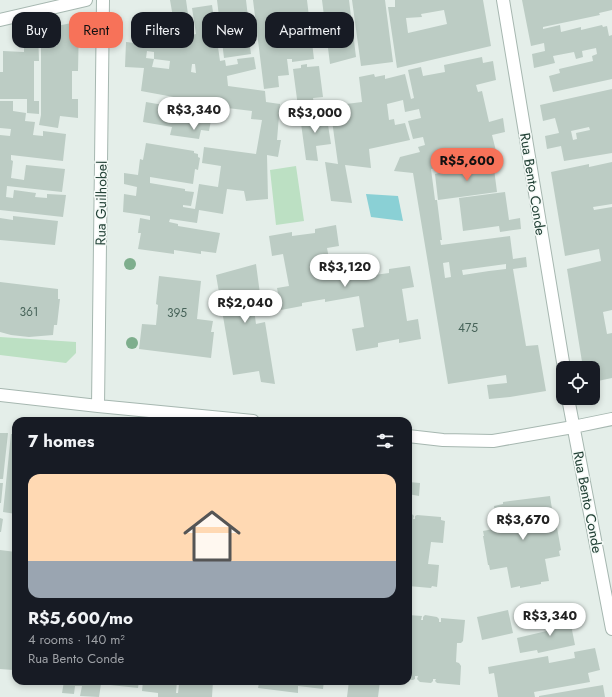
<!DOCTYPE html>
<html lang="en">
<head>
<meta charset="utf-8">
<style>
  body { margin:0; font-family:Jost,sans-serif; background:#20242c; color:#f1f3f6; height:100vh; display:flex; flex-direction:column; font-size:15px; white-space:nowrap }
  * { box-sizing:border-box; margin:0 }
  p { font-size:13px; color:#9ea1a6 }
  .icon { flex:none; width:22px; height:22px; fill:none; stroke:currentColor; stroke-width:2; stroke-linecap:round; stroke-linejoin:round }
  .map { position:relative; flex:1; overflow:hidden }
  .drawer { position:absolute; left:12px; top:417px; width:400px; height:268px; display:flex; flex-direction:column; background:#171b24; border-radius:12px; box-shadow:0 2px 6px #0003 }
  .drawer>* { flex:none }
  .top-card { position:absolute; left:12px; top:12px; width:400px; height:36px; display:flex; gap:8px }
  .buttons { position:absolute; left:556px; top:361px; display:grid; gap:8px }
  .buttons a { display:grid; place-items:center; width:44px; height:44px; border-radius:8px; background:#171b24; box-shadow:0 2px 6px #0003; font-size:20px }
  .price { position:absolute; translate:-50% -34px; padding:0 9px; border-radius:14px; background:#fff; color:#222; font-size:13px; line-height:26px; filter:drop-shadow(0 1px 2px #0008) }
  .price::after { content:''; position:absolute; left:50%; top:24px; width:12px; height:9px; margin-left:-6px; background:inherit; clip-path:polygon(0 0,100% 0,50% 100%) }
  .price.current { background:#f77259; color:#111 }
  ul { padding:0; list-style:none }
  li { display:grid; align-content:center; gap:8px; height:212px; padding:0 16px }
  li+li { border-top:1px solid #363941 }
  li span { display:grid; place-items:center; height:124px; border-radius:12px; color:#555 }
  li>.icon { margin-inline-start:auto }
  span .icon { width:72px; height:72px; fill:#fffc; stroke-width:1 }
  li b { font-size:17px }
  h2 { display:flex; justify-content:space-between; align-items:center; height:48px; padding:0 16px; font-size:17px }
  .pill { padding:0 14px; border-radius:12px; background:#171b24; box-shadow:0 2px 6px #0003; font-size:14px; line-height:36px }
  .pill.current { background:#f77259; color:#111 }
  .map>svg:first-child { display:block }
</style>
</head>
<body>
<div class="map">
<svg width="612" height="697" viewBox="0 0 612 697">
  <rect width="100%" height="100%" fill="#e4eee9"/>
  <path fill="#bce0c3" d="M296 166 304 221 276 225 270 170Z
    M0 337 76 342V353L66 363 0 355Z"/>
  <path fill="#8ad0d5" d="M366 194 398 196 403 221 371 217Z"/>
  <path fill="#bcccc4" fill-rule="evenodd" d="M170 0H186L191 35 196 34 192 8 212 5 220 61 225 60 226 66 238 64 237 59 254 57 256 69 227 76 228 86 265 91 266 102 280 104 277 140H281L278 157 267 155 268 199 246 201 244 191 227 189 223 214 199 210 197 223 170 219 169 222 178 224V226L220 233 216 253 201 251V254L174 250V254L138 249 141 233H138L140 218 150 220V216L123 212 124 194 136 196 137 187 124 184V173L138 175 140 159 143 160 146 143 194 151V153L198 154V157L200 158 198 170 195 169 193 184 150 177V183L185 189V191L194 192 191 206 183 205V207L195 209 199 184 218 187 221 166 202 163 204 147 256 154 262 120 251 119 252 111 178 102 179 98 141 91 144 68 125 67 126 42 143 44 144 40 139 39 140 17 166 18V22L174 23ZM147 51 154 52V59L170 61 169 69 152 67 154 59 146 58ZM192 64H195L196 73 191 72Z
    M217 0H246L248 17H246L251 54 224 58Z
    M253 0H307L314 59 292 62V59H287L289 75 278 76 279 87 264 89Z
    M322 0H349L356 57 330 64Z
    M352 0H385L393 62 361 66Z
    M395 0H483L491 46 397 68 388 7H395ZM444 10 447 24 408 33 406 18 422 17 421 14Z
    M522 0H612V10L599 13 600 15 543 27V29L560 25 561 32 581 27V30L602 25 603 27 607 26 609 36 612 35V79L553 92 549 76 560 73 559 69 593 61 592 56 597 54 596 48 582 51 583 57 576 59 574 52 553 56 555 63 534 68 532 54 545 51 544 43 531 46Z
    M76 22 79 23 78 71H72V99H78V118L60 116 58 128 39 125 41 115V46H57V26Z
    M38 30 39 61H34V101H39V114L27 113V99H0V72H3V51L24 52V33Z
    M482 57 483 63 493 61 496 80 476 85 478 92 482 91 489 122 503 118 505 132 492 135 497 155 431 169 435 200H437L442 240H440L441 245 510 236 513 259 526 257 527 267 513 269 526 346 538 345 546 391 510 397 489 399 487 385 507 383 506 375 448 384 413 173 394 171 400 157 420 152 418 147 425 145 423 137 413 139 408 121 421 118 419 109 405 112 403 100 387 104 389 120 394 119 395 125 405 123 410 140 369 149 371 168 345 165 352 203 331 201 325 162 338 164 330 106 362 102 359 77 374 74 375 77 385 75V79L405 74 411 99 414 98 408 70 421 67 423 76 445 72 444 65ZM449 262 451 277 445 278 443 263ZM506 264V269L489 271 463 275 462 270Z
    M307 64V67L319 66 323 97 313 98 315 112 299 114 293 69 301 68V65Z
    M612 89V153L564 161 561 146 547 149 545 136 559 133 555 118 543 121 540 105ZM589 127 590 130 576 133 577 139 573 140 571 131Z
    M0 101H13V111L26 113 25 121 35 122 33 135 43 136V131L66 134 63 161 11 155V160L13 161 11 178 24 180 26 165 65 169 62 192 7 186 6 197 13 198 14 190 36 193 35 197 47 198V194L66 195 63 217 0 210V135L10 136 11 129 0 128Z
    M146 102 198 111V113L212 115 209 131 201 130 199 139 170 135 172 127 143 122Z
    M326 112 331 144 316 146 318 161 306 160 300 116Z
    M493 161 497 192 438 200 435 174Z
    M612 162V204L593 207 594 210 612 207V310L603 312 607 334 612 333V378L593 382V368H583L567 269 601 261 599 249 565 256 551 172 589 164V167Z
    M505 192 509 220 520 218 521 229 500 232 499 226 463 231 459 198Z
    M13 216 58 221 55 245 0 240V218L13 220Z
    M336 225 339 246 327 248 333 279 366 273 367 276 389 273V269L410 266 414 287 402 289 407 321 418 319 421 339 399 343V339L378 343V347L356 351 352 329 364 327 359 296 325 302V299L302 303V306L281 310 277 288 289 286 283 254 272 256 269 236 292 232V236L315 233V229Z
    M256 264 260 294 252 295 256 324 265 322 275 384 261 382 259 371 233 375 216 275Z
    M159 276 201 281 197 319 213 321 211 332H214L211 358 139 349 142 324 156 325 158 305 156 304Z
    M0 282 58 289V299H60L57 325H54L53 335 29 337 11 335 0 332Z
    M0 433H8L3 479H0Z
    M11 434H16V514L3 512Z
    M409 482 420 483 419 496 408 494Z
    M0 483H3L1 503H0Z
    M550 496 554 522H556L561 550 559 551 560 556 545 559 549 581 541 582V584L520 588V586L511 588 507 567 490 570 489 565H488L483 536H484L483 531 498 528 494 506 503 504V502Z
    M408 513H411L414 516 413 519H415V516L417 515 441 517V520L445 521 443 543 431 542 428 564 439 565 437 587 432 586 431 588 408 586Z
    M0 518 3 519 1 532H0Z
    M0 550 16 552V571H13L12 575 16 576V677H12L13 670 0 669Z
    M508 610 513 633 482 640 477 617Z
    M408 615 422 616 421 620H423V617L425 615 437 617 439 619V622H441V618L465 620 463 641 461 643H457L456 662 459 663 461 666 460 685 437 683 435 681 436 679H433V681L431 683 420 682 417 679 418 676H415V679L413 680H408Z
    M573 616 575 624 572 630 575 645 538 653 537 650 520 653 517 638 551 630 549 621Z
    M595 648 600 670 588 673 590 682 534 692 535 697H498L494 673 489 674 488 667 548 656 549 663 575 658 574 652Z
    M64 681H139L138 688 101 684 99 697 80 696 82 686H75L74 694 62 693Z
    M143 681H177L176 693H178L179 684H183V681H213L212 697H158V693L142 691Z
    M254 681H324L323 689 298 686V693L258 688 259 683 254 682Z
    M349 681H380L378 697H347Z
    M603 685 605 697H539V696Z"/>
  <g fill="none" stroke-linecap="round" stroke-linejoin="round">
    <defs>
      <path id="minor" d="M503 0 564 368
        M0 20 86 0
        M0 395 98 406 253 421
        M568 398 612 629
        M98 406 103 0
        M408 436 443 440 493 441 573 427 612 419"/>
    </defs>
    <use href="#minor" stroke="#a6b7b0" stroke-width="14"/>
    <use href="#minor" stroke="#fff" stroke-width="12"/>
  </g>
  <g fill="#7eae8d">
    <circle cx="130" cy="264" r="6"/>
    <circle cx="132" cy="343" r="6"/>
  </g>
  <g text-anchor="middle" stroke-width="3" stroke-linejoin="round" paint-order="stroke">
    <g font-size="12" fill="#48645a">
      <text x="29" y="316">361</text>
      <text x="177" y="317">395</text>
      <text x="468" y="332">475</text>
    </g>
    <g font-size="14" fill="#224136" stroke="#f5faf7">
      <text transform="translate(533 184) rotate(81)" y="5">Rua Bento Conde</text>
      <text transform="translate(101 203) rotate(-89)" y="5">Rua Guilhobel</text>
      <text transform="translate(588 502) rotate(79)" y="5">Rua Bento Conde</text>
    </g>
  </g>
</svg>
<div class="buttons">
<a><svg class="icon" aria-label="locate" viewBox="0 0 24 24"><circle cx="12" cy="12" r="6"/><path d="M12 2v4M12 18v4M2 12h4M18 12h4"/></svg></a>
</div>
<b class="price" style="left:194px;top:131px">R$3,340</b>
<b class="price" style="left:315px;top:134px">R$3,000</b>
<b class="price current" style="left:467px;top:182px">R$5,600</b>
<b class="price" style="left:345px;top:288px">R$3,120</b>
<b class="price" style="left:245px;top:324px">R$2,040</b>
<b class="price" style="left:523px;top:541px">R$3,670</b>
<b class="price" style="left:550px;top:637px">R$3,340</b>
<div class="top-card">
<a class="pill">Buy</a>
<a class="pill current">Rent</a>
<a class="pill">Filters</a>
<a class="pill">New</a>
<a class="pill">Apartment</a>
</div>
<section class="drawer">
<h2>7 homes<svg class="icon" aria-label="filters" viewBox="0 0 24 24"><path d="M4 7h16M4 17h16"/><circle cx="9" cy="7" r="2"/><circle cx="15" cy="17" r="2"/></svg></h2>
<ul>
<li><span style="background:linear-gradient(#ffd9b3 70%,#9aa5b1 0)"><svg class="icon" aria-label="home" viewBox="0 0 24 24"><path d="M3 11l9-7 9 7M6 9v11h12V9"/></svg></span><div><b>R$5,600/mo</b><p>4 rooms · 140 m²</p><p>Rua Bento Conde</p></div></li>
</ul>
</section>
</div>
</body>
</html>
